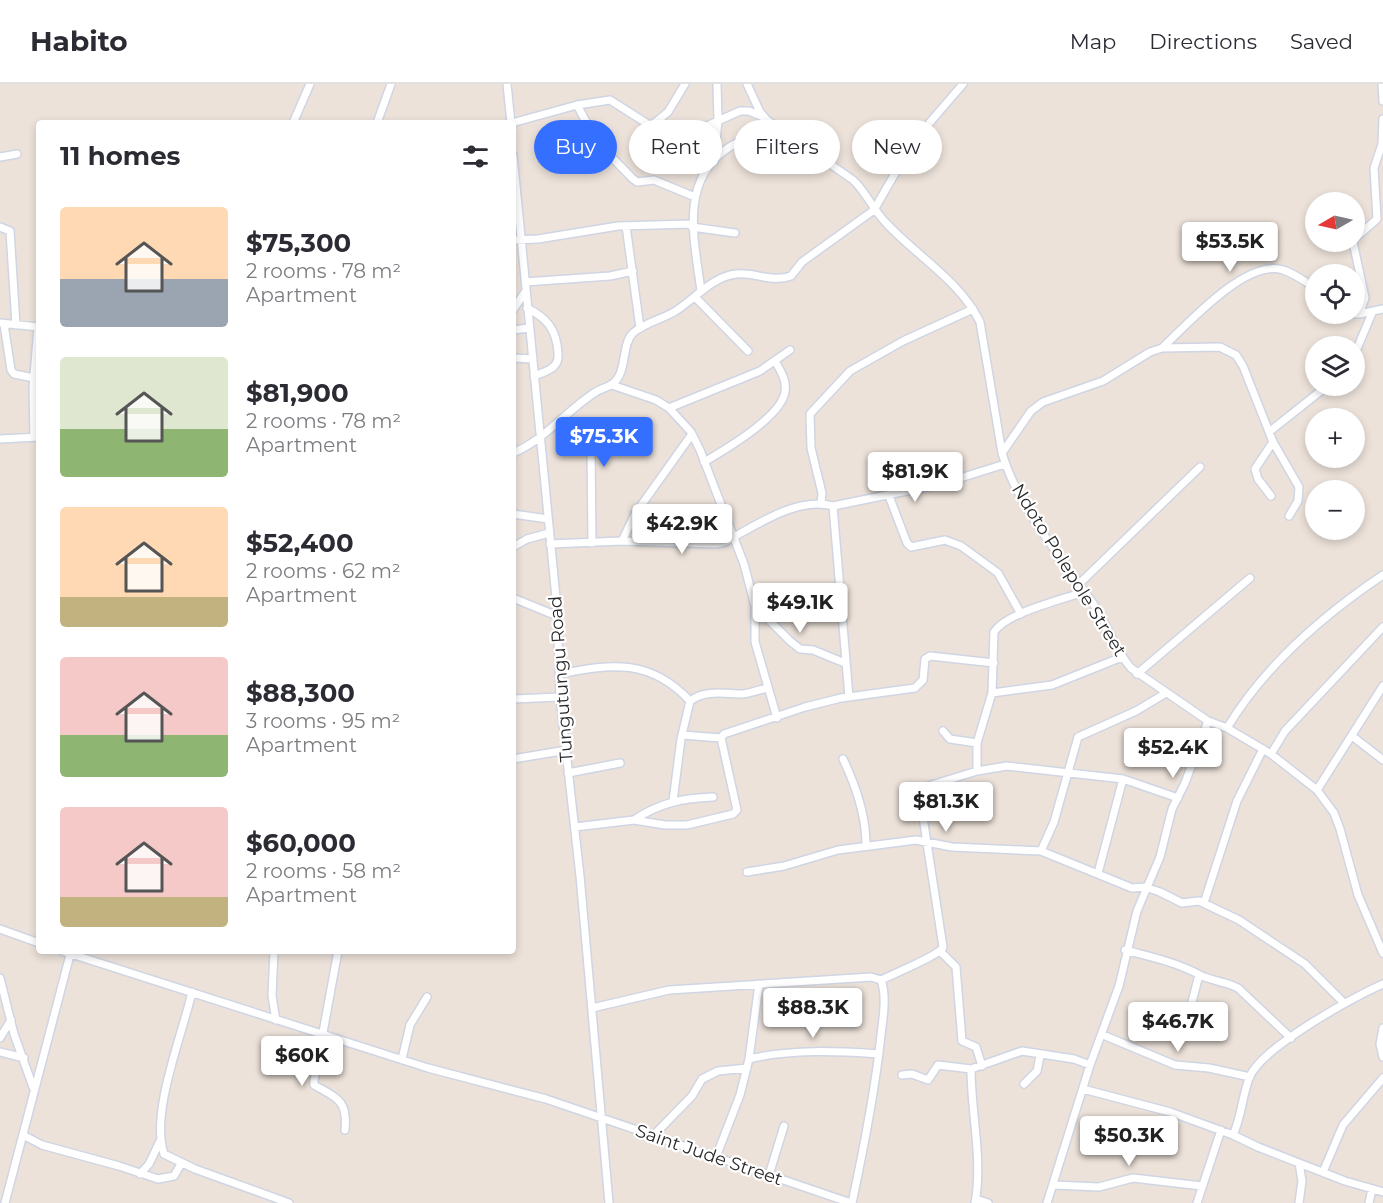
<!DOCTYPE html>
<html lang="en">
<head>
<meta charset="utf-8">
<style>
  body { margin:0; font-family:Montserrat,sans-serif; background:#f2f2f3; color:#2b2b33; height:100vh; display:flex; flex-direction:column; font-size:22px; white-space:nowrap }
  * { box-sizing:border-box; margin:0 }
  p { font-size:20px; color:#7c7c81 }
  .icon { flex:none; width:33px; height:33px; fill:none; stroke:currentColor; stroke-width:2; stroke-linecap:round; stroke-linejoin:round }
  .map { position:relative; flex:1; overflow:hidden }
  .drawer { position:absolute; left:36px; top:36px; width:480px; height:834px; display:flex; flex-direction:column; background:#fff; border-radius:6px; box-shadow:0 3px 9px #0003 }
  .drawer>* { flex:none }
  .banner { position:absolute; left:534px; top:36px; width:570px; height:54px; display:flex; gap:12px }
  .needle { width:39px; rotate:261deg }
  .buttons { position:absolute; left:1305px; top:108px; display:grid; gap:12px }
  .buttons a { display:grid; place-items:center; width:60px; height:60px; border-radius:50%; background:#fff; box-shadow:0 3px 9px #0003; font-size:30px }
  .price { position:absolute; translate:-50% -51px; padding:0 14px; border-radius:6px; background:#fff; color:#222; font-size:20px; line-height:39px; filter:drop-shadow(0 2px 3px #0008) }
  .price::after { content:''; position:absolute; left:50%; top:36px; width:18px; height:14px; margin-left:-9px; background:inherit; clip-path:polygon(0 0,100% 0,50% 100%) }
  .price.current { background:#346fff; color:#fff }
  ul { padding:0; list-style:none }
  li { display:flex; align-items:center; gap:18px; height:150px; padding:0 24px }
  li span { display:grid; place-items:center; flex:none; width:168px; height:120px; border-radius:6px; color:#555 }
  li>.icon { margin-inline-start:auto }
  span .icon { width:72px; height:72px; fill:#fffc; stroke-width:1 }
  li b { font-size:26px }
  h2 { display:flex; justify-content:space-between; align-items:center; height:72px; padding:0 24px; font-size:26px }
  .chip { padding:0 21px; border-radius:27px; background:#fff; box-shadow:0 3px 9px #0003; font-size:21px; line-height:54px }
  .chip.current { background:#346fff; color:#fff }
  header { display:flex; align-items:center; gap:36px; box-sizing:border-box; height:84px; padding:0 30px; background:#fff; border-bottom:2px solid #e1e1e2 }
  header strong { font-size:28px }
  nav { display:flex; gap:33px; margin-inline-start:auto; font-size:21px }
  .map>svg:first-child { display:block }
</style>
</head>
<body>
<header>
<strong>Habito</strong>
<nav><a>Map</a><a>Directions</a><a>Saved</a></nav>
</header>
<div class="map">
<svg width="1383" height="1119" viewBox="0 0 1383 1119">
  <rect width="100%" height="100%" fill="#ece2da"/>
  <g fill="none" stroke-linecap="round" stroke-linejoin="round">
    <defs>
      <path id="street" d="M507 0 511 39
        M747 0 760 28 767 36 853 96C867 109 873 126 887 140 917 172 961 198 980 238L1002 369
        M1382 0 1383 17
        M577 21 597 58 632 94 637 98 654 96 695 113
        M293 39 310 0
        M377 39 391 0
        M512 39 577 21 610 16 662 49 680 54 740 27H749L763 33
        M651 42 668 28 685 0
        M513 71 557 524 560 613 580 792 609 1119
        M0 73 17 70
        M714 78 718 36 717 0
        M626 142 640 244
        M0 143 10 147 16 241
        M692 143 735 149
        M1354 155 1377 135 1374 84 1382 60 1383 35
        M513 156 538 155 618 142 691 140
        M525 198 610 192 633 187
        M701 207C695 159 678 97 728 64 742 55 759 49 773 40
        M695 213 748 267
        M527 224C547 234 556 245 558 268 558 272 559 277 555 281 551 287 541 289 534 292
        M513 226 525 208
        M1348 230H1359L1365 214 1353 158
        M1359 230 1383 225
        M0 239 39 243
        M4 240 11 286 14 290 34 294
        M513 246 529 244
        M1162 264C1187 241 1246 174 1283 186 1294 189 1305 198 1316 204
        M1354 272 1372 229
        M513 274 533 275
        M612 301 656 316 669 324 691 348 700 366 744 480 755 522V558L777 634
        M669 324 760 287 790 266
        M564 335 587 351 591 365 592 459
        M1269 348 1327 302
        M34 353 33 304 38 243
        M0 355 39 353
        M513 369C546 355 565 328 594 309 603 303 614 303 619 292 626 279 623 259 633 249 644 239 662 235 674 228 694 216 711 193 736 190 755 188 772 199 791 192L802 178 874 126 913 58 963 0
        M704 378C726 365 781 333 785 308 787 296 780 286 775 277
        M889 412 907 459 911 463 945 456 961 462 998 489 1021 530
        M1271 412 1258 395 1255 385 1273 358
        M821 419 822 409 811 364 810 330 850 287 903 257 973 225
        M833 422 849 613
        M513 430 548 435
        M1289 432 1298 417 1299 403 1273 358 1243 282 1236 271 1220 263 1162 264 1150 268 1103 297 1043 318 1031 327 1002 369C1019 426 1061 472 1094 521 1108 541 1115 566 1131 584L1208 637 1227 644 1271 670 1317 706 1334 729 1340 745 1358 811 1383 869
        M622 457 635 430 692 350
        M550 460 622 457 716 460 725 458C755 442 797 412 833 422L941 400 1005 380
        M513 463 527 455 549 449
        M1078 501 1200 383
        M513 514 557 532
        M755 522 790 557 800 565 813 566 845 579
        M560 590C612 579 651 575 690 617
        M1137 590 1250 494
        M992 609 1052 601 1122 573
        M513 615 560 613
        M1227 644C1265 581 1322 532 1383 491
        M943 647 950 655 977 659
        M682 651 721 654
        M1352 652 1383 676
        M1271 670 1285 647 1383 543
        M513 675 567 666
        M843 675C856 702 866 732 866 761
        M977 687V659L992 609 994 548C1006 529 1061 516 1083 508
        M568 689 620 679
        M1317 706 1383 602
        M673 717 681 655 690 617C706 605 725 610 743 610 751 609 759 606 767 604
        M634 736C659 719 683 714 713 713
        M575 743 634 736 665 741H687L733 730 737 726 721 654 724 650 805 623 841 614 915 604 923 596 925 575 930 572 994 579
        M1041 767 1054 738 1078 653 1136 627 1166 609
        M747 788 784 782 838 766 916 756 952 763 1041 767 1132 804 1145 803 1160 808 1182 819 1199 817 1239 836 1305 880 1343 918
        M1098 789 1123 695
        M1204 819 1237 717 1263 665
        M0 845 39 859
        M1125 866C1151 873 1175 878 1198 890 1210 897 1225 897 1238 904L1291 954
        M62 867 428 984 546 1015 851 1119
        M274 867 272 912 276 936
        M338 867 314 997V1001C337 1014 348 1016 345 1046
        M941 868 956 883 962 957 976 963 982 982
        M0 894 14 950 33 1003
        M881 896C893 890 940 871 943 863L921 720 925 703 977 687 1007 682 1123 695 1178 714
        M192 908C182 952 150 1029 164 1070L195 1085 289 1119
        M592 924 669 906 871 893 881 896C887 912 883 934 881 951 875 1008 864 1063 852 1119
        M1186 941 1199 891
        M1383 944 1380 960 1383 973
        M1103 951 1175 981 1209 984 1250 993
        M0 954 11 936
        M0 968 24 974
        M402 975 410 941 427 913
        M749 975C791 965 836 967 879 970
        M971 985C971 1029 983 1075 975 1119
        M902 991 912 990 928 996 938 981 971 985 1022 967 1074 975 1090 981
        M1024 1000 1037 987 1040 972
        M1083 1005 1170 1028 1233 1051 1258 1063 1345 1097 1383 1108
        M23 1051 42 1061 119 1082 158 1095 174 1092 181 1080
        M1233 1051C1242 1032 1242 1011 1250 992 1264 962 1352 914 1383 900
        M653 1052 692 1012 702 995 718 987 747 984
        M716 1073 740 1011 749 975 759 900
        M1323 1088 1343 1041 1383 994
        M140 1090 149 1080 160 1057
        M769 1091 784 1042
        M1054 1101 1099 1103 1133 1094 1202 1102
        M976 1115 988 1119
        M5 1119 71 867
        M1047 1119 1090 981 1119 902 1137 827 1160 773 1172 725 1185 699 1208 637
        M1197 1119 1221 1046
        M1299 1119 1302 1097 1299 1079
        M1369 1119 1372 1105"/>
    </defs>
    <use href="#street" stroke="#cfd5e3" stroke-width="10"/>
    <use href="#street" stroke="#fff" stroke-width="7"/>
  </g>
  <g text-anchor="middle" stroke-width="4.5" stroke-linejoin="round" paint-order="stroke">
    <g font-size="18" fill="#292929" stroke="#fff">
      <text transform="translate(1069 486) rotate(58)" y="6">Ndoto Polepole Street</text>
      <text transform="translate(561 595) rotate(-94)" y="6">Tungutungu Road</text>
      <text transform="translate(709 1071) rotate(19)" y="6">Saint Jude Street</text>
    </g>
  </g>
</svg>
<div class="buttons">
<a><svg class="needle" viewBox="-14 -14 28 28"><path d="M0-13l5 13h-10z" fill="#e53935"/><path d="M0 13l5-13h-10z" fill="#7c7c81"/></svg></a>
<a><svg class="icon" aria-label="locate" viewBox="0 0 24 24"><circle cx="12" cy="12" r="6"/><path d="M12 2v4M12 18v4M2 12h4M18 12h4"/></svg></a>
<a><svg class="icon" aria-label="layers" viewBox="0 0 24 24"><path d="M12 4l9 5-9 5-9-5zM3 14l9 5 9-5"/></svg></a>
<a>+</a>
<a>−</a>
</div>
<b class="price" style="left:1230px;top:189px">$53.5K</b>
<b class="price current" style="left:604px;top:384px">$75.3K</b>
<b class="price" style="left:915px;top:419px">$81.9K</b>
<b class="price" style="left:682px;top:471px">$42.9K</b>
<b class="price" style="left:800px;top:550px">$49.1K</b>
<b class="price" style="left:1173px;top:695px">$52.4K</b>
<b class="price" style="left:946px;top:749px">$81.3K</b>
<b class="price" style="left:813px;top:955px">$88.3K</b>
<b class="price" style="left:1178px;top:969px">$46.7K</b>
<b class="price" style="left:302px;top:1003px">$60K</b>
<b class="price" style="left:1129px;top:1083px">$50.3K</b>
<div class="banner">
<a class="chip current">Buy</a>
<a class="chip">Rent</a>
<a class="chip">Filters</a>
<a class="chip">New</a>
</div>
<section class="drawer">
<h2>11 homes<svg class="icon" aria-label="filters" viewBox="0 0 24 24"><path d="M4 7h16M4 17h16"/><circle cx="9" cy="7" r="2"/><circle cx="15" cy="17" r="2"/></svg></h2>
<ul>
<li><span style="background:linear-gradient(#ffd9b3 60%,#9aa5b1 0)"><svg class="icon" aria-label="home" viewBox="0 0 24 24"><path d="M3 11l9-7 9 7M6 9v11h12V9"/></svg></span><div><b>$75,300</b><p>2 rooms · 78 m²</p><p>Apartment</p></div></li>
<li><span style="background:linear-gradient(#dfe7d0 60%,#8fb573 0)"><svg class="icon" aria-label="home" viewBox="0 0 24 24"><path d="M3 11l9-7 9 7M6 9v11h12V9"/></svg></span><div><b>$81,900</b><p>2 rooms · 78 m²</p><p>Apartment</p></div></li>
<li><span style="background:linear-gradient(#ffd9b3 75%,#c2b280 0)"><svg class="icon" aria-label="home" viewBox="0 0 24 24"><path d="M3 11l9-7 9 7M6 9v11h12V9"/></svg></span><div><b>$52,400</b><p>2 rooms · 62 m²</p><p>Apartment</p></div></li>
<li><span style="background:linear-gradient(#f6c9c9 65%,#8fb573 0)"><svg class="icon" aria-label="home" viewBox="0 0 24 24"><path d="M3 11l9-7 9 7M6 9v11h12V9"/></svg></span><div><b>$88,300</b><p>3 rooms · 95 m²</p><p>Apartment</p></div></li>
<li><span style="background:linear-gradient(#f6c9c9 75%,#c2b280 0)"><svg class="icon" aria-label="home" viewBox="0 0 24 24"><path d="M3 11l9-7 9 7M6 9v11h12V9"/></svg></span><div><b>$60,000</b><p>2 rooms · 58 m²</p><p>Apartment</p></div></li>
</ul>
</section>
</div>
</body>
</html>
